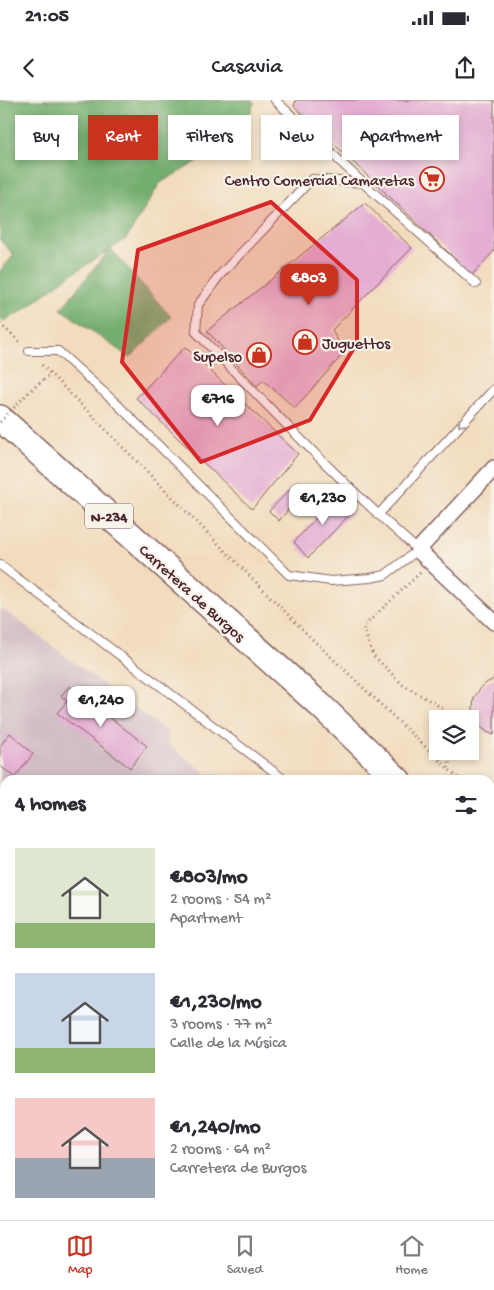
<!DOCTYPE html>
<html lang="en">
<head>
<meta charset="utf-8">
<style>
  body { margin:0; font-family:"Gochi Hand",sans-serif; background:#f7f7f7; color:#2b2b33; height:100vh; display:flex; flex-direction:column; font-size:19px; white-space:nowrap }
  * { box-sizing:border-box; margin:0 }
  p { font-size:16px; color:#7c7c81 }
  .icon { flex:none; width:28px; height:28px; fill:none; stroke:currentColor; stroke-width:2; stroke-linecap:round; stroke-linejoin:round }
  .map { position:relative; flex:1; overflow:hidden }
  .drawer { position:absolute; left:0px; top:675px; width:495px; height:445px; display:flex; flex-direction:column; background:#fff; border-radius:15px 15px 0 0; box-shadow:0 2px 8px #0003 }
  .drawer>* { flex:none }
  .guide { position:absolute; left:15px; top:15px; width:465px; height:45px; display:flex; gap:10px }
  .buttons { position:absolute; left:429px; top:610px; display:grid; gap:10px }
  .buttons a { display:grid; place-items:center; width:50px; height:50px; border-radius:0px; background:#fff; box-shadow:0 2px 8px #0003; font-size:25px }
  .price { position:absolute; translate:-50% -42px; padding:0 11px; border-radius:10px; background:#fff; color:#222; font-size:16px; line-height:32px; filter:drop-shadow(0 1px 2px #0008) }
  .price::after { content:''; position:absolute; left:50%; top:30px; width:15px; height:11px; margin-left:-8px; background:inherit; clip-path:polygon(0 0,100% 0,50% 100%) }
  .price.current { background:#c8321e; color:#fff }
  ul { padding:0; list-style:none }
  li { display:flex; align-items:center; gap:15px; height:125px; padding:0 15px }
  li span { display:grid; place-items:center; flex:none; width:140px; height:100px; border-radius:0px; color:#555 }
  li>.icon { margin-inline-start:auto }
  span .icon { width:60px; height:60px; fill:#fffc; stroke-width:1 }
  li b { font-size:21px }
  h2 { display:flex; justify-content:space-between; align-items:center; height:60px; padding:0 15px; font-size:21px }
  .chip { padding:0 18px; border-radius:0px; background:#fff; box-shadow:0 2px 8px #0003; font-size:18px; line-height:45px }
  .chip.current { background:#c8321e; color:#fff }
  .status { display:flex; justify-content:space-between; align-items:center; height:35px; padding:0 25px; background:#fff; direction:ltr }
  .status svg { height:14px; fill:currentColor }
  header { display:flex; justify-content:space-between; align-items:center; height:65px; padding:0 15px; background:#fff; font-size:22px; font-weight:600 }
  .menu { display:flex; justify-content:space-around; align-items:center; height:70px; border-top:1px solid #e1e1e2; background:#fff; font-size:14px; color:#7c7c81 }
  .menu a { display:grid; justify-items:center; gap:2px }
  .menu .current { color:#c8321e }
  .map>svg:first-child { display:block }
</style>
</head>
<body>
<div class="status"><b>21:05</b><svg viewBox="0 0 49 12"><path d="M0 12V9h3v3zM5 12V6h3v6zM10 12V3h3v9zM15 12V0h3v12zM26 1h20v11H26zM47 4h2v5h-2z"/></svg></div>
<header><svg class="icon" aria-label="back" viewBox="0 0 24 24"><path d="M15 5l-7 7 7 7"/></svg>Casavia<svg class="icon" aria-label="share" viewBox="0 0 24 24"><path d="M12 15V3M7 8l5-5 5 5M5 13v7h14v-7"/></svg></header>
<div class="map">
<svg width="494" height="1120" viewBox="0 0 494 1120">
  <rect width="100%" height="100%" fill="#f7f3e8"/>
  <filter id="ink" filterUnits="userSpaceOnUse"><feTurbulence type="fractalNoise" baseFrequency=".02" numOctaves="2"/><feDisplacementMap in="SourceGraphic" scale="10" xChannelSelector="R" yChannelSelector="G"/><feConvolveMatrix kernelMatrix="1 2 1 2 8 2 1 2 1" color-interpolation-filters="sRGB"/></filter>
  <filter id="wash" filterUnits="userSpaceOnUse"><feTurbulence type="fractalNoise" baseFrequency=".0096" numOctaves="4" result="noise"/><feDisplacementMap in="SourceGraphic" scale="20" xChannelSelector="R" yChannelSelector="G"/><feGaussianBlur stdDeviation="1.12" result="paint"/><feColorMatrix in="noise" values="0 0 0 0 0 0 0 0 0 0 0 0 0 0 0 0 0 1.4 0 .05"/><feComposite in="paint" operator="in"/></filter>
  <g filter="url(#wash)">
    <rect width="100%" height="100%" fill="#f2dcbd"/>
    <path fill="#d2bdc5" d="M0 507 167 632 169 645 208 675 215 673 225 680H5V1115H490V883L494 886V1120H0Z"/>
    <path fill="#73ae6e" stroke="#5e664c" d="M0 0H252L254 2 247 23 219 49 160 83 127 138 111 149 171 217 130 258 61 209 109 150 63 180 23 211 3 221 0 220V171L14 155 0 140Z"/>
    <g id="blocks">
      <path fill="#e4add3" d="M296 0H494V151L472 175 294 6Z
        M365 103 412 148 332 230 344 253 295 308 263 280 257 286 207 231 273 178Z
        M185 247 298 354 252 409 136 298Z
        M295 384 304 390 279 421 269 411Z
        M337 395 353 411 308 458 294 442Z
        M494 579V635L487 632 480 626 475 618 473 608 474 598 479 590 486 583Z
        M69 586 147 646 130 668 57 613 67 601 61 596Z
        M10 633 33 654 15 677 0 666V646Z
        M494 1023V1120H401L405 1115H490V1027Z"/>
    </g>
  </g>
  <g filter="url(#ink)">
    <use href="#blocks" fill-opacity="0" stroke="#85615e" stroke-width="1"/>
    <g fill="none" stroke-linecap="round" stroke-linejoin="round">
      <defs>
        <path id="service" d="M275 0 363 83
          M29 251H58L117 304 289 475 331 481 370 478 385 475 418 450C340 382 268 306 196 232L198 205 220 175 312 79 363 83 476 184
          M378 415 494 289
          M0 465 285 680
          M490 835 494 838"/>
        <path id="minor" d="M494 368 418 450 494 522"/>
        <path id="trunk" d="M0 318 320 605 398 680
          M490 749 494 752
          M490 769 494 772"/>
      </defs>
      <use href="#service" stroke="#85615e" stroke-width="10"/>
      <use href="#minor" stroke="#85615e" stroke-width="18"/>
      <use href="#trunk" stroke="#85615e" stroke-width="28"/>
      <path stroke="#85615e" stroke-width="3" stroke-dasharray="1 4" stroke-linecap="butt" d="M0 224 20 242
        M42 265 310 537 460 680
        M43 280 51 274
        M420 473 363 527 373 555 403 585 444 609 449 619
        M448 668 452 651
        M490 708 494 712"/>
      <use href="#service" stroke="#fff" stroke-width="8"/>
      <use href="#minor" stroke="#fff" stroke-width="15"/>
      <use href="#trunk" stroke="#fff" stroke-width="25"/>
      <path stroke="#85615e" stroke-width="3" stroke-dasharray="1 4" stroke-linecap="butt" d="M0 322 29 292 43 280"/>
    </g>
    <defs><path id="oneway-chevron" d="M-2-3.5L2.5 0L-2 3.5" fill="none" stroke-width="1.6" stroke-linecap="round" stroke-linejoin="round" transform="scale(1.25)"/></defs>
    <use stroke="#ae9aa0" href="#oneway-chevron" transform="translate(461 324) rotate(132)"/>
  </g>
  <path fill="#d62828" fill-opacity="0.2" stroke="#d62828" stroke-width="4" stroke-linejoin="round" d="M271 102 357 180V243L310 320 201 362 122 262 138 150Z"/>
  <defs>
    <symbol id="supermarket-ring" viewBox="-11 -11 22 22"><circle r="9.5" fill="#f7f3e8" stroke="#c8321e" stroke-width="1.5"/><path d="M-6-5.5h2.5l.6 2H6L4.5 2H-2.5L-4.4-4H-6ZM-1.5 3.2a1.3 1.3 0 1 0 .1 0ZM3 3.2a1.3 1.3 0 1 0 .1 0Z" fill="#c8321e"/></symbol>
    <symbol id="shop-ring" viewBox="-11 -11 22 22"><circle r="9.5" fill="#f7f3e8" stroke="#c8321e" stroke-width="1.5"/><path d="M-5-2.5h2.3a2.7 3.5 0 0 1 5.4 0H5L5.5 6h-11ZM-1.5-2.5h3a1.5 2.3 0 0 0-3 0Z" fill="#c8321e"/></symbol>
  </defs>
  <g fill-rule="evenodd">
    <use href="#supermarket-ring" x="418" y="65" width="28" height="28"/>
    <use href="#shop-ring" x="291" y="228" width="28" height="28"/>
    <use href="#shop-ring" x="245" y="241" width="28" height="28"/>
  </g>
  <g text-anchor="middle" stroke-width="4.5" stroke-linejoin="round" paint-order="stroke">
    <rect fill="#f7f3e8" stroke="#7e5f64" stroke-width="1" x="85" y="403.5" width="48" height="25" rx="4"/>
    <g font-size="15" font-weight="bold" fill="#4a1f2b">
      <text x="109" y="421">N-234</text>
    </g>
    <g font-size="16" fill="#4a1f2b" stroke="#f7f3e8" text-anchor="end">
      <text x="414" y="85">Centro Comercial Camaretas</text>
      <text x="322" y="248" text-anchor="start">Juguettos</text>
      <text x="242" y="261">Supelso</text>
    </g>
    <g font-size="16" fill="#4a1f2b" stroke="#f7f3e8">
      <text transform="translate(193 492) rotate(42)" y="6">Carretera de Burgos</text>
    </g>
  </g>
</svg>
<div class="buttons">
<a><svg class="icon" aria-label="layers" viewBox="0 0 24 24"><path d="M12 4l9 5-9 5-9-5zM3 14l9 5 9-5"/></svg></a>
</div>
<b class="price current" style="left:309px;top:206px">€803</b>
<b class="price" style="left:218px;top:327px">€716</b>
<b class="price" style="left:323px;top:426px">€1,230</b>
<b class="price" style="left:101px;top:628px">€1,240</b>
<div class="guide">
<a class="chip">Buy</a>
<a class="chip current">Rent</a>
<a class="chip">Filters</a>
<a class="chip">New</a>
<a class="chip">Apartment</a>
</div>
<section class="drawer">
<h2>4 homes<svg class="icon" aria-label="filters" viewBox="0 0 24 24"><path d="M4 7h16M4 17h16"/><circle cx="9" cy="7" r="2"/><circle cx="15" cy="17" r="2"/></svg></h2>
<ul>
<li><span style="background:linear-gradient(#dfe7d0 75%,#8fb573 0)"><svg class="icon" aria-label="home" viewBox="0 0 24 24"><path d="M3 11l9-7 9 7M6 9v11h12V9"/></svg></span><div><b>€803/mo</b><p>2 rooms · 54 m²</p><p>Apartment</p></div></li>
<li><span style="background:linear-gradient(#c9d6e8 75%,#8fb573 0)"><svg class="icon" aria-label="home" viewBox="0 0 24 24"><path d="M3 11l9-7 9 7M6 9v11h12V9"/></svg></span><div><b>€1,230/mo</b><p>3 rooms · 77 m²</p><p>Calle de la Música</p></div></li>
<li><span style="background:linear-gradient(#f6c9c9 60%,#9aa5b1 0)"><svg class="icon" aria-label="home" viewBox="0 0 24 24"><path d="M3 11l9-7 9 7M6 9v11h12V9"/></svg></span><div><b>€1,240/mo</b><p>2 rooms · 64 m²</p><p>Carretera de Burgos</p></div></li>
</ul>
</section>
</div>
<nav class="menu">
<a class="current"><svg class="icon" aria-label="map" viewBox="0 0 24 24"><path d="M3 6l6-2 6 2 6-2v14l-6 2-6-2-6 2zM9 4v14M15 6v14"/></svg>Map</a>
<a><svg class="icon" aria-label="saved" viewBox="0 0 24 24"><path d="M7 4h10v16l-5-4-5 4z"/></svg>Saved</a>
<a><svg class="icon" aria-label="home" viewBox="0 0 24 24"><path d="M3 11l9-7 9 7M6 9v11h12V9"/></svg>Home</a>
</nav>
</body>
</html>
